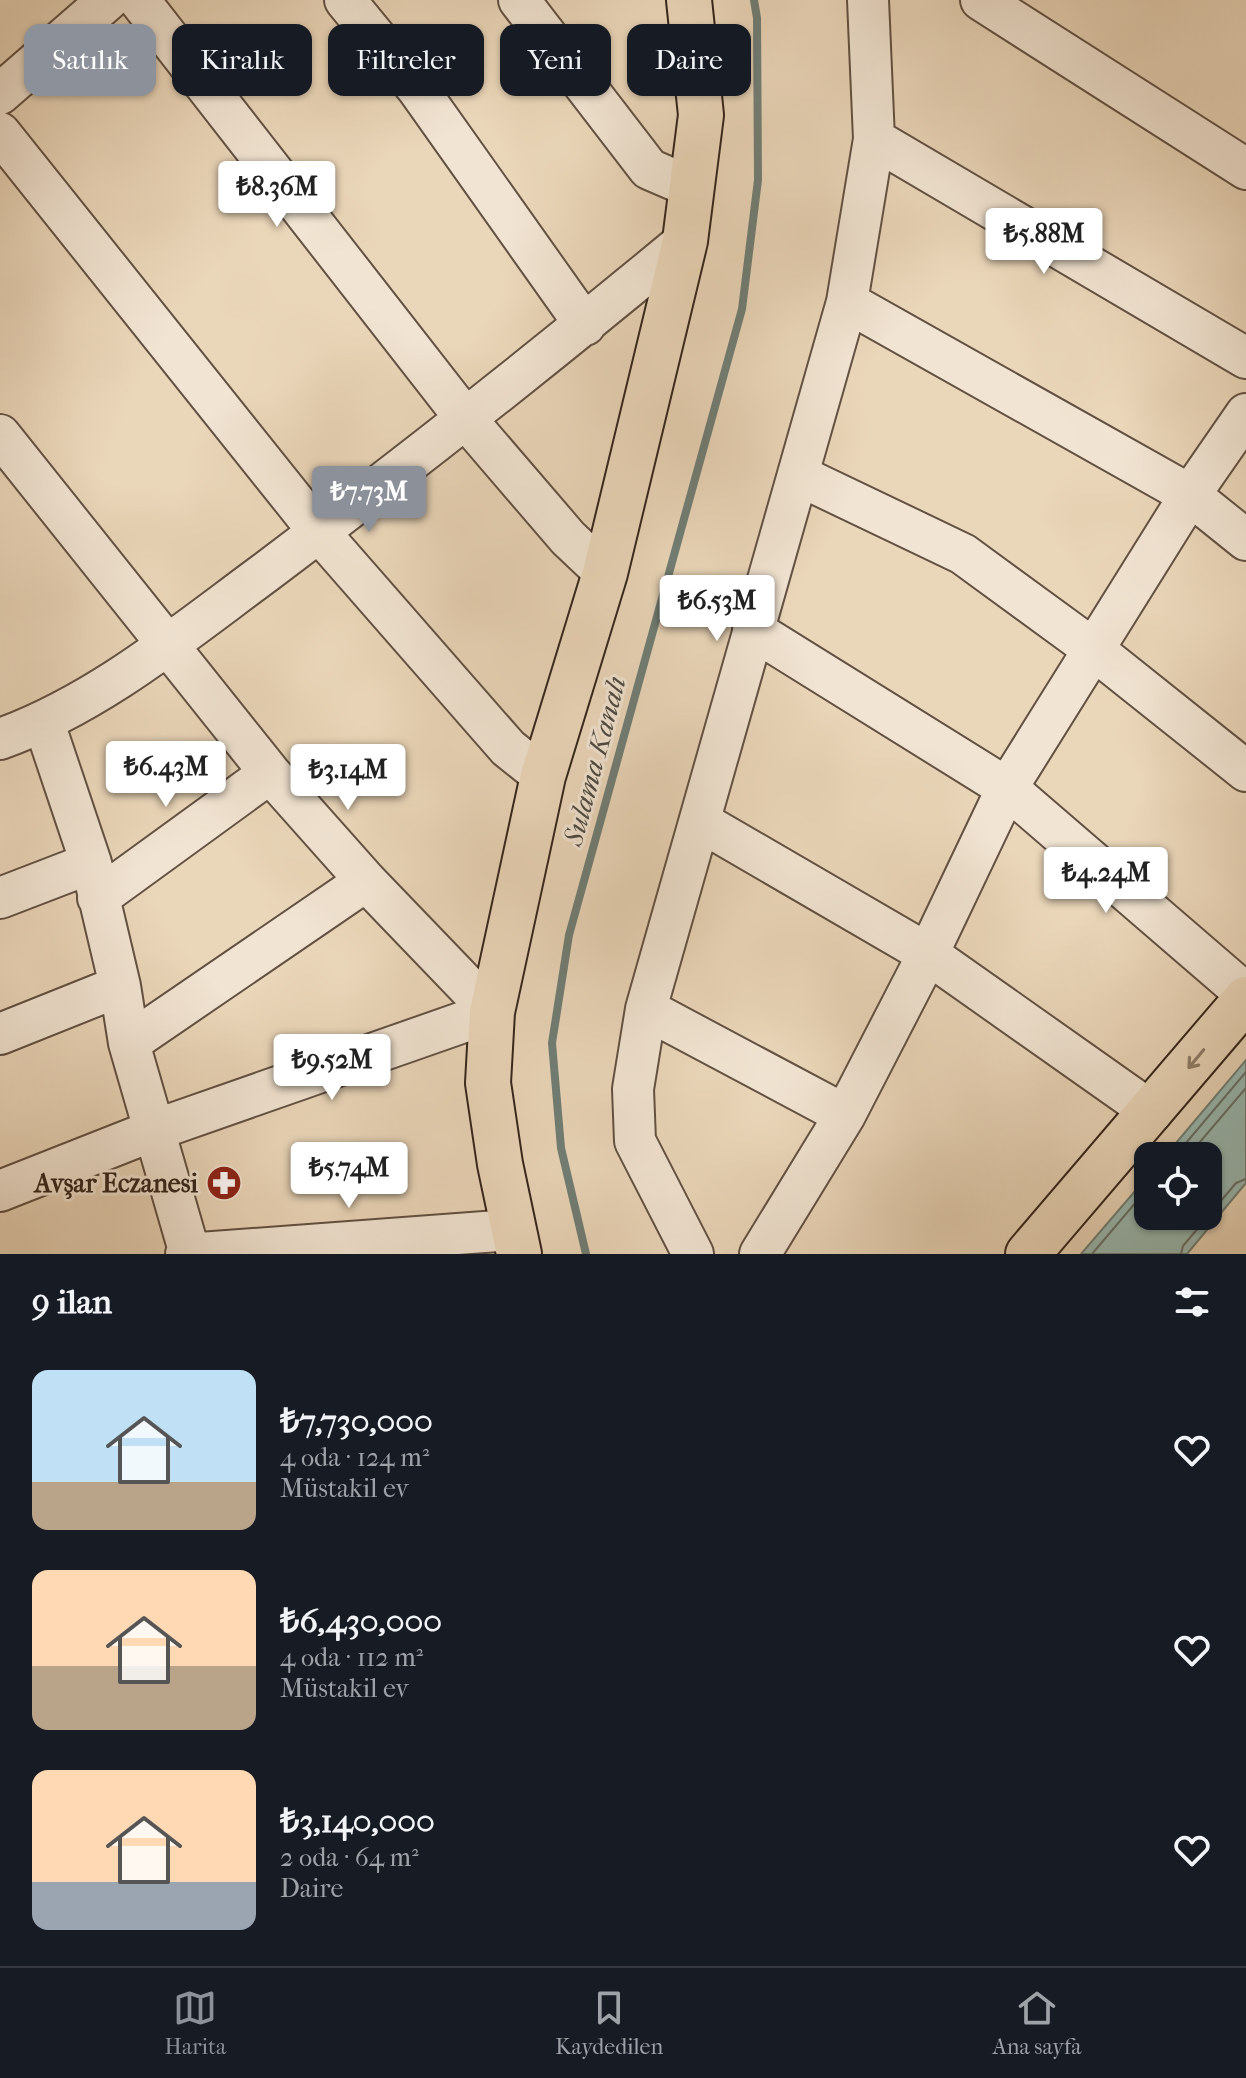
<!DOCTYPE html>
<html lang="tr">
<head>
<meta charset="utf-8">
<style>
  body { margin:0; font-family:"IM FELL French Canon",serif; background:#242831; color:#f1f3f6; height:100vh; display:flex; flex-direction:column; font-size:30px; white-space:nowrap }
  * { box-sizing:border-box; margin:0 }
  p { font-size:26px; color:#9ea1a6 }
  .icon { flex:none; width:44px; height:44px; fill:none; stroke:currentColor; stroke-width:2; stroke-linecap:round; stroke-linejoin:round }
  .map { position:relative; height:1254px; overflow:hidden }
  .side { display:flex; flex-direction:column; background:#171b24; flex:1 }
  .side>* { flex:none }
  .hud { position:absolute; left:24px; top:24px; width:800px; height:72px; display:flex; gap:16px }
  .controls { position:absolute; left:1134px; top:1142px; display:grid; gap:16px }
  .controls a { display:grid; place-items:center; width:88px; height:88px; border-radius:16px; background:#171b24; box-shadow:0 2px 6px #0004; font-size:40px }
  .price { position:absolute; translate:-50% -68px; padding:0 18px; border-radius:8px; background:#fff; color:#222; font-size:26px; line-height:52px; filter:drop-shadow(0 2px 4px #0008) }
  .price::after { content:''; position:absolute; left:50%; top:48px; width:24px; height:18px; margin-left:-12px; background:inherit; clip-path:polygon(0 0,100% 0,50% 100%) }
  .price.current { background:#8c9099; color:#fff }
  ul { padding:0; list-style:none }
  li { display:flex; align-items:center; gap:24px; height:200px; padding:0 32px }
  li span { display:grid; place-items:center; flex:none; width:224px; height:160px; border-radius:16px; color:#555 }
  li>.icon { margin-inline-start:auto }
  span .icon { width:96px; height:96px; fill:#fffc; stroke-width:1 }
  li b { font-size:34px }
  h2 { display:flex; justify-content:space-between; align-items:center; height:96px; padding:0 32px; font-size:34px }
  .chip { padding:0 28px; border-radius:16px; background:#171b24; box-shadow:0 2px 6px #0004; font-size:28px; line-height:72px }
  .chip.current { background:#8c9099; color:#fff }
  .tabs { display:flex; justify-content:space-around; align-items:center; height:112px; border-top:2px solid #363941; background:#171b24; font-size:22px; color:#9ea1a6 }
  .tabs a { display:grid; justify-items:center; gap:4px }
  .tabs .current { color:#8c9099 }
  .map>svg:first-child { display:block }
</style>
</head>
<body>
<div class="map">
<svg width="1246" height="1254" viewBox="0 0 1246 1254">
  <rect width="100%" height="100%" fill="#ead6b9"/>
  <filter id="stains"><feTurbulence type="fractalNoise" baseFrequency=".0025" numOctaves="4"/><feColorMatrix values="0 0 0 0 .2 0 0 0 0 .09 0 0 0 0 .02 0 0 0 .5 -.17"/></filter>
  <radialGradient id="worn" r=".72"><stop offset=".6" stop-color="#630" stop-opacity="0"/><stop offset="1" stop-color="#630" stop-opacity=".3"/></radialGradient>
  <path fill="#98b9b2" stroke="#707e76" stroke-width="2" d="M1246 1060V1183L1187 1254H1081L1148 1176V1216H1208V1156H1165Z"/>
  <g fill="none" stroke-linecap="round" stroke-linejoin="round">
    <path stroke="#666f67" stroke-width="2" d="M1175 1156 1246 1072
      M1188 1156 1246 1088
      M1092 1254 1148 1188
      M1181 1254 1183 1246 1236 1183 1246 1179"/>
    <path stroke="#707e76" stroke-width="8" d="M586 1254 561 1148 552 1043 569 935 742 309 758 180 757 18 754 0"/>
    <defs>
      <path id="minor" d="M139 0 465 418 568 538 605 573
        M345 0 417 88 585 325
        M519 0 649 169 693 188
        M981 0 1246 169
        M0 94 108 0
        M0 133 319 532 508 748 543 776
        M874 139 1246 358
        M847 302 1190 495 1246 540
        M0 435 270 773 366 881 492 1012 152 1131 0 1191
        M800 476 963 554 1093 649 1246 771
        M753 630 1007 788 1246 994
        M44 723 91 863 120 986 129 1043 190 1254
        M0 739C98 704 183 633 266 572 408 465 548 355 685 241
        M701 822 928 954 1152 1112
        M0 898 91 863
        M98 898 270 773
        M646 1009 845 1115
        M0 1034 120 986
        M129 1043 366 881
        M186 1254 512 1230
        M693 1254 635 1141 633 1089 646 1009 847 302 874 139 868 0
        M760 1254 845 1115 928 954 1007 788 1190 495 1246 414"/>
      <path id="major" d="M519 1254 500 1164 488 1083 492 1012 543 776 605 573 685 241 701 115 689 0
        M1028 1254 1246 999"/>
    </defs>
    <use href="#minor" stroke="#625143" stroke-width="44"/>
    <use href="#major" stroke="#34251c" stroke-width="48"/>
    <use href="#minor" stroke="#f1e4d2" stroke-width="40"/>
    <use href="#major" stroke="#ead6b9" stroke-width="44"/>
  </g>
  <defs><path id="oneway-shaft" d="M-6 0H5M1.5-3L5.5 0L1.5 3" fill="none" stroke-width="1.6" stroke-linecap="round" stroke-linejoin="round" transform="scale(2)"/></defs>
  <use stroke="#8f7e6a" href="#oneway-shaft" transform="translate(1196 1059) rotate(130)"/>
  <defs>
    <symbol id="pharmacy-disc" viewBox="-11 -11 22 22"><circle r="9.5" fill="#8f2418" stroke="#f1e4d2"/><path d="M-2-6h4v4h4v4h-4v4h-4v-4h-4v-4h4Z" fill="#fff"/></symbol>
  </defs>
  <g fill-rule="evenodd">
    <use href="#pharmacy-disc" x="204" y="1163" width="40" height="40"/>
  </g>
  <g text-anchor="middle" stroke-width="6" stroke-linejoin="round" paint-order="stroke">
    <g font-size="26" font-weight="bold" fill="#34251c" stroke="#f1e4d2" text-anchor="end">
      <text x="198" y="1192">Avşar Eczanesi</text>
    </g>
    <g font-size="28" font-style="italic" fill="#4d4a42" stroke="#f1e4d2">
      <text transform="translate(594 761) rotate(-75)" y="10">Sulama Kanalı</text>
    </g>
  </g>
  <rect width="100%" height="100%" filter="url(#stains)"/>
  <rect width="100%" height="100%" fill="url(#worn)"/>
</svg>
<div class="controls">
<a><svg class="icon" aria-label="locate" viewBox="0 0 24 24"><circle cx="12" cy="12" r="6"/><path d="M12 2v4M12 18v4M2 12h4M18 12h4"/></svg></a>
</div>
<b class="price" style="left:277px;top:229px">₺8.36M</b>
<b class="price" style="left:1044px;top:276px">₺5.88M</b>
<b class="price current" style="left:369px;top:534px">₺7.73M</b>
<b class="price" style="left:717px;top:643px">₺6.53M</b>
<b class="price" style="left:166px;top:809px">₺6.43M</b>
<b class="price" style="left:348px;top:812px">₺3.14M</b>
<b class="price" style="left:1106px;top:915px">₺4.24M</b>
<b class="price" style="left:332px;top:1102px">₺9.52M</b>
<b class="price" style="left:349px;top:1210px">₺5.74M</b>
<div class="hud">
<a class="chip current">Satılık</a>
<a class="chip">Kiralık</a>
<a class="chip">Filtreler</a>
<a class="chip">Yeni</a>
<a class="chip">Daire</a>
</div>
</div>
<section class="side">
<h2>9 ilan<svg class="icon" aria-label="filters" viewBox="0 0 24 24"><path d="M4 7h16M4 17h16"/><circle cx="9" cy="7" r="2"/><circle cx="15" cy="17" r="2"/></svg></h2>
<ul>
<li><span style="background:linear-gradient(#bfe0f5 70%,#b9a48a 0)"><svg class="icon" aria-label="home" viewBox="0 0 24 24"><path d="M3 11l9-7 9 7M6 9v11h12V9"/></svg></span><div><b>₺7,730,000</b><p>4 oda · 124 m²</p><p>Müstakil ev</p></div><svg class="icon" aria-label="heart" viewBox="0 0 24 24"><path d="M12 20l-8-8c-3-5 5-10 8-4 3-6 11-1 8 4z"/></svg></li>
<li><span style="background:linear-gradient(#ffd9b3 60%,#b9a48a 0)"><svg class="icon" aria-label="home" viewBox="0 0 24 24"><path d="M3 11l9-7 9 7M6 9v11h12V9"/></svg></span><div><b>₺6,430,000</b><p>4 oda · 112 m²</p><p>Müstakil ev</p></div><svg class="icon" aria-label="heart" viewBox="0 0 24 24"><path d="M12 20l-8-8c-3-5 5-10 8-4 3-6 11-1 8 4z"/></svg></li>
<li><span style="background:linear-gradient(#ffd9b3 70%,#9aa5b1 0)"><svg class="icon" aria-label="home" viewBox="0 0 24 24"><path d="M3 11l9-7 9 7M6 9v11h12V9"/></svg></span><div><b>₺3,140,000</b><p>2 oda · 64 m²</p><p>Daire</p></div><svg class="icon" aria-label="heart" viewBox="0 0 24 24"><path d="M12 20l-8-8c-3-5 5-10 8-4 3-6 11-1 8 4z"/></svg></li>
</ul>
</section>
<nav class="tabs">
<a class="current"><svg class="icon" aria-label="map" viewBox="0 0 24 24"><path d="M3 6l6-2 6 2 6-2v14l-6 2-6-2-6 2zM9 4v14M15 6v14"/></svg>Harita</a>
<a><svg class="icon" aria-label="saved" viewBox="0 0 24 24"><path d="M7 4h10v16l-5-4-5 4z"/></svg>Kaydedilen</a>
<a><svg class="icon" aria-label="home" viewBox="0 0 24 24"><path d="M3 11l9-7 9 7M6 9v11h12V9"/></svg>Ana sayfa</a>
</nav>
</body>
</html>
